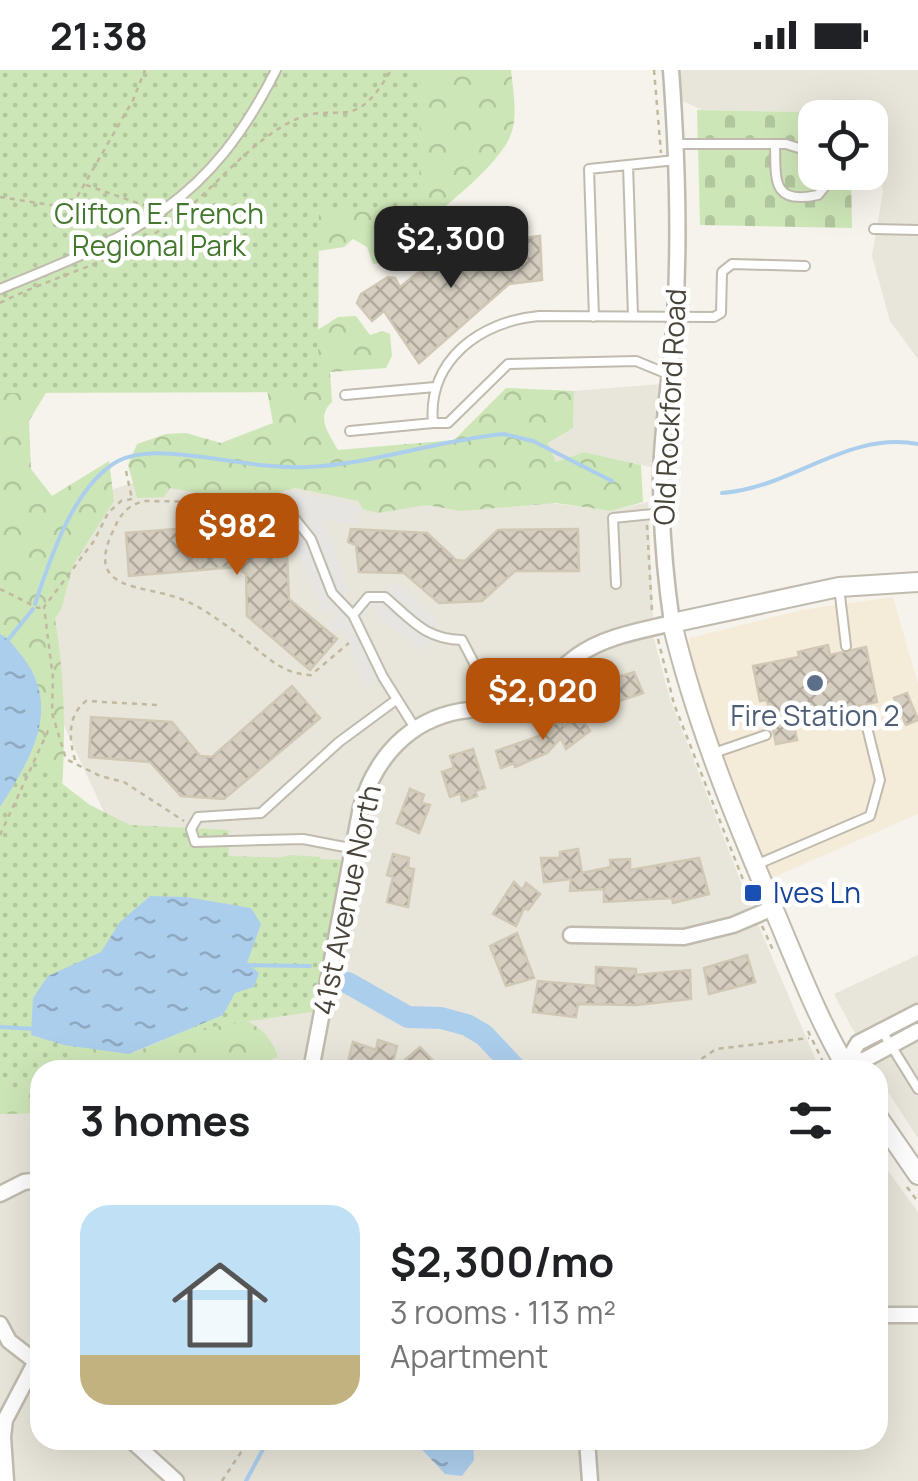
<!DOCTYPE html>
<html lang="en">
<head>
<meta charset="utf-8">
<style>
  body { margin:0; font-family:Manrope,sans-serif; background:#f6f6f6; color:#202124; height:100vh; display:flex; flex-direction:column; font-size:38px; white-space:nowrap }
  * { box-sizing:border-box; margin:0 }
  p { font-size:32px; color:#757577 }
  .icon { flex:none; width:55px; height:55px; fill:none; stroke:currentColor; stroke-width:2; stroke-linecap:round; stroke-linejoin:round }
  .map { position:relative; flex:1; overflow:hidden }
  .details { position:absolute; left:30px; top:990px; width:858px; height:390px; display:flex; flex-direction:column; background:#fff; border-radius:30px; box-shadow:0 10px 40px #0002 }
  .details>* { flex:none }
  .fabs { position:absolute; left:798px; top:30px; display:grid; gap:20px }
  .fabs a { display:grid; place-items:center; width:90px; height:90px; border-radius:20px; background:#fff; box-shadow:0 10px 40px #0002; font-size:50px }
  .price { position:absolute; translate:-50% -85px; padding:0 22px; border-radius:20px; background:#b45309; color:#fff; font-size:32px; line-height:65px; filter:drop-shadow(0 2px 5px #0008) }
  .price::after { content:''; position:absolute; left:50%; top:60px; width:30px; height:22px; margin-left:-15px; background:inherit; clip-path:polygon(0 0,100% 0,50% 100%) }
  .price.selected { background:#222; color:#fff }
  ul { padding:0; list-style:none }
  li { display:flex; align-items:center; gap:30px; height:250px; padding:0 50px }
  li span { display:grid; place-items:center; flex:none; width:280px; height:200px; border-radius:30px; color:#555 }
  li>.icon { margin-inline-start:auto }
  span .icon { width:120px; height:120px; fill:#fffc; stroke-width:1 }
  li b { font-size:42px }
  h2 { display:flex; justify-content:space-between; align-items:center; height:120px; padding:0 50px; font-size:42px }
  .status { display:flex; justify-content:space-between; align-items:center; height:70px; padding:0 50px; background:#fff; direction:ltr }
  .status svg { height:28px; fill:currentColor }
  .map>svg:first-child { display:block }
</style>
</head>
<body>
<div class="status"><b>21:38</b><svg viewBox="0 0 49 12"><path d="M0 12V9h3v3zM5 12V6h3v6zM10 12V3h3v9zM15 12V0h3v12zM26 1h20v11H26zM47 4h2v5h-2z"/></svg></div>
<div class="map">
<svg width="918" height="1411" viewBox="0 0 918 1411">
  <defs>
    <pattern id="forest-crowns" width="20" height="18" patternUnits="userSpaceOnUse" patternTransform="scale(2.5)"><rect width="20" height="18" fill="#cde6b7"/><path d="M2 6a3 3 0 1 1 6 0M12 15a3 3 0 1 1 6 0" fill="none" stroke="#b2c69e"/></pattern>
    <pattern id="cemetery-stones" width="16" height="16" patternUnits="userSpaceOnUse" patternTransform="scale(2.5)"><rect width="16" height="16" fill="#cde6b7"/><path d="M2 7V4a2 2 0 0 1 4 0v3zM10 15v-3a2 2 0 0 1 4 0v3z" fill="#b2c69e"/></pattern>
    <pattern id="park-dots" width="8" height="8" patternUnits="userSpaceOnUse" patternTransform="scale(2.5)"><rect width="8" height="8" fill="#cde6b7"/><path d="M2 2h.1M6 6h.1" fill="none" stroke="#b2c69e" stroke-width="1.8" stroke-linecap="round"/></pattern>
    <pattern id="water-ripples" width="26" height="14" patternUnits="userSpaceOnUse" patternTransform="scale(2.5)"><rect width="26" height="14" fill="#acceed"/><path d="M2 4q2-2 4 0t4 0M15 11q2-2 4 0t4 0" fill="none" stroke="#8ea9c1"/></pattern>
    <pattern id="building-cross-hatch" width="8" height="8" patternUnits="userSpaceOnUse" patternTransform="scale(2.5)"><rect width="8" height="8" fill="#d6cfc1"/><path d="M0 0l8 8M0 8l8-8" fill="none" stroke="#b0aa9e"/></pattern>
  </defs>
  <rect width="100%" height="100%" fill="#f5f3eb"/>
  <path fill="#e8e5da" d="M660 0H918V289L890 251 872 186 883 122 877 90 870 78V48L853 47 850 43 702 40 676 28Z
    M661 314 655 398 584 382 556 392 548 373 573 357 574 321Z
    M211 388 611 441 648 432 654 569 670 629 749 833 820 1000H40V1370H878V1087L918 1142V1411H0V973L110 755 65 658 41 576 85 428Z
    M918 885V1068L878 1007V1000H874L834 924Z"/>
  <path fill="#f5ebd9" d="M893 527 918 614V744L772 808 711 654 688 575 690 568 802 540Z"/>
  <path fill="url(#forest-crowns)" d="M396 0H511C513 22 519 48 509 69 488 110 414 157 381 193L373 194 367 177 353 169 344 177 292 185 305 268 338 247 356 246 370 265 383 261 390 264 392 286 386 298 330 302 332 332C315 348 329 363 338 380L454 370 506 318 574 321 573 358 548 373 556 392 584 382 641 395 643 432 611 441 556 433 460 441 427 435 378 443 363 439 358 431 295 418 269 426 266 435 170 418 164 427 137 428 128 395 137 374 166 364 186 363 221 373 273 353 263 298 197 286Z
    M0 240 50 316 29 351 31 399 52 426 109 391 114 431 73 495 62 537 55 549C66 614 66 679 60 745L241 799 290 785 320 787 333 819 280 914 129 984C150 978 212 946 226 946 251 947 271 964 278 987L242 1000H40V1043L0 1044Z"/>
  <path fill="url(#cemetery-stones)" d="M697 40 850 43V47L815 48V102L851 103 852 158 700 155Z"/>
  <path fill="url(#park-dots)" d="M0 0H421L419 141 319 142 318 322 0 323Z
    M9 673 90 735 130 755 228 760 229 786 344 790 317 941 92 975 60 1000H40V1015L34 1020 0 1021V689Z"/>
  <path fill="#e7e5e2" d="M286 420 360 436 357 454 321 450 332 469 349 519 342 524 349 533 387 521 394 511 405 516 423 537 437 547 430 575 422 582 376 545 379 536 374 535 363 548 386 600 374 613 367 616 361 608 345 563 348 556 338 563 331 561 328 553 338 542 335 539 325 544 293 473 277 464 271 456 267 444 271 428Z"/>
  <path fill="url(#water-ripples)" d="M0 564C10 569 15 577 22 586 63 638 30 690 0 737Z
    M150 826 186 827 251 838 261 854 247 893 259 903 254 917 235 923 223 945 129 984 64 975 31 965 33 928 48 906 101 882 120 852Z
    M413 1370H473L474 1390 462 1406 445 1404Z"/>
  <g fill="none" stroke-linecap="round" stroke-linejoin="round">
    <path stroke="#acceed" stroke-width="4" d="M722 423C792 418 846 361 918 374
      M35 534C50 489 74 415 118 391 140 380 170 383 194 386 232 390 269 399 308 397 374 394 438 370 504 364L533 371 612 411
      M0 580 33 539
      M245 895 310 896
      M0 957 36 959
      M246 1411 268 1370"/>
    <path stroke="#acceed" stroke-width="22" d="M348 913 408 947 441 948 467 955 484 965 517 1000"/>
  </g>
  <path fill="url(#building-cross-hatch)" stroke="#d0c8b5" stroke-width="2.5" d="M540 166 542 210 509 214 419 293 384 241 372 251 357 233 361 224 388 207 395 208 400 217 462 168 466 169 474 184 480 174 495 186 510 170Z
    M251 453 287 484 289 529 337 569 310 600 247 546 246 504 236 497 129 506 126 463Z
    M351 459 427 463 456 490 465 491 498 460 578 459 579 501H515L482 531 439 533 404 503 359 502 356 475 348 472Z
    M828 575 830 585 866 577 877 632 840 639 842 651 828 654 825 639 792 646 797 670 776 674 767 630 760 631 753 596 799 587 798 582Z
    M634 602 643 623 599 638 592 623 610 614 609 610Z
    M292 616 320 648 224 729 181 726 150 692 89 687 91 647 172 652 200 686 212 687Z
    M907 623 918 650 906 655 894 628Z
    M579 645 590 661 566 679 561 668 547 683 515 697 514 693 501 698 496 681 539 666 560 649 564 656Z
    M473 679 485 718 475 721 477 726 462 731 461 723 450 727 442 702 454 698 450 686Z
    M410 719 424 725 421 733 430 735 419 763 397 753Z
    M578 779 582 803 611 797 610 790 630 789V800L699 788 709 824 673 833 672 828 604 832V819L570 821 571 809 544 812 541 788H560V782Z
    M393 784 409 788 408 798 414 799 408 837 387 832 393 807 387 805Z
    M514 812 522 820 526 813 540 824 528 840 524 838 516 856 493 844Z
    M517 863 534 908 506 916 490 876Z
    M747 885 755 912 709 924 704 898Z
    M596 897 636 899V905L690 900 691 929 636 935 578 934 576 947 533 942 538 911 596 916Z
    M378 970 397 976 391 1000H346L353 972 376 980Z
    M420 977 442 1000H404L400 994Z"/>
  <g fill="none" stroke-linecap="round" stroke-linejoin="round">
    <defs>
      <path id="service" d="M676 74H786L815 83
        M775 74C776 110 771 135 818 125L827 114 828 102
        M628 95 633 246
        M874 159 918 160
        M0 219C135 164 207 137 276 0
        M594 247 589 99 676 90
        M670 305 636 291 508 294 448 353H433C427 290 481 251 539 246L714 247 721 243 722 202 732 194 805 196
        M345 325 435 317
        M350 361 433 353
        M291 444 311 469 332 523 353 545 383 607 415 658
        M616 514 613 448 663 443
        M839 517 846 576
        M353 545 368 527H385C412 550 425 569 462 570L474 593 487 638
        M714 683 766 665
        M355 779 303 769 195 772 191 759 198 747 261 743 339 672 396 630
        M758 794 870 746 880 710 863 641
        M882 961 918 1019"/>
      <path id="minor" d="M571 865 684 867 733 855 773 838
        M845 995 858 973 918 942
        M845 995 866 989 918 961
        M311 1000 361 737C375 688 409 650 461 641 482 638 502 637 522 628 544 617 558 600 577 586 605 566 640 561 672 553 665 505 661 456 661 407 662 353 672 300 675 246 680 164 677 82 671 0
        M0 1124 24 1112 40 1110
        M878 1245H918
        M0 1254 9 1271 40 1295
        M131 1370 176 1411
        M587 1370 590 1411
        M6 1411 3 1367 5 1350 35 1293"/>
      <path id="tertiary" d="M848 1000C818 950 797 894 774 840 734 746 696 653 672 553L839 517 918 512
        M878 1047 918 1105"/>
    </defs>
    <use href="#service" stroke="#c0bbae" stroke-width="12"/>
    <use href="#minor" stroke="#c0bbae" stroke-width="19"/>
    <use href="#tertiary" stroke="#c0bbae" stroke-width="22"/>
    <path stroke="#c1b8a0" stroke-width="2.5" stroke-dasharray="5 5" stroke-linecap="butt" d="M654 0 661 83
      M86 115 149 137
      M0 127 57 136 77 127 133 30 145 0
      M0 233C53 206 110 194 160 160 207 129 240 79 290 52 339 27 351 69 391 0
      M126 401 132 429
      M132 429 121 431 108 443 94 471 44 537 53 608 52 643 66 689 100 706 124 712 184 751
      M269 439 215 432 144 431C126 436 120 445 113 461 84 522 142 514 181 529 200 536 217 549 234 561 260 579 277 604 311 605L349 573
      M647 455 652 542
      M0 519 38 538 43 537
      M658 569 674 634 751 830
      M75 690C69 669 67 646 86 631L158 635
      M0 765 48 661 53 660
      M762 856 773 880
      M808 961 827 1000
      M685 1000 716 979 809 968
      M907 1117 918 1132
      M222 1411 249 1370"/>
    <use href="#service" stroke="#fff" stroke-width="8"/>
    <use href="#minor" stroke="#fff" stroke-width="14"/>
    <use href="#tertiary" stroke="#fff" stroke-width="18"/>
  </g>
  <circle fill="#5c6f8a" stroke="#fff" stroke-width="4" cx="815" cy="613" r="10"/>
  <rect fill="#1a4fb4" stroke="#fff" stroke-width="4" x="743" y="813" width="20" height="20" rx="5"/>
  <g text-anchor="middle" stroke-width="9" stroke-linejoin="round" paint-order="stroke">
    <g font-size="28" fill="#45782f" stroke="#fff">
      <text x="159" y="154">Clifton E. French<tspan x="159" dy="32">Regional Park</tspan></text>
    </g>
    <g font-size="28" fill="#494439" stroke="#fff">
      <text transform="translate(670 337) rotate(-87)" y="10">Old Rockford Road</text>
      <text transform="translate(347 830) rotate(-78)" y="10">41st Avenue North</text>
    </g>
    <g font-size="28" fill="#4e5e75" stroke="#fff">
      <text x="815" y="656">Fire Station 2</text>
    </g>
    <g font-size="28" fill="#164399" stroke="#fff" text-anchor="start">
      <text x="773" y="833">Ives Ln</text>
    </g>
  </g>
</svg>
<div class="fabs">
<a><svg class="icon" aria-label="locate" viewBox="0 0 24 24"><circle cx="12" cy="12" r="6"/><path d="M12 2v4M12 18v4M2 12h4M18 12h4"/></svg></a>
</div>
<b class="price selected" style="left:451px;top:221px">$2,300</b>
<b class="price" style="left:237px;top:508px">$982</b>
<b class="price" style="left:543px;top:673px">$2,020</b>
<section class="details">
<h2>3 homes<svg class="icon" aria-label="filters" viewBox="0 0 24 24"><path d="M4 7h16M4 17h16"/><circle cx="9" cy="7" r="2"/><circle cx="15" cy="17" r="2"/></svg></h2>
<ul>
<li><span style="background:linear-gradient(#bfe0f5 75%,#c2b280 0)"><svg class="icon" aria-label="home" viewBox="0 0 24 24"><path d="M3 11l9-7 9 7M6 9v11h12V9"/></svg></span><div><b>$2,300/mo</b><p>3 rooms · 113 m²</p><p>Apartment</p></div></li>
</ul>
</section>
</div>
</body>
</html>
